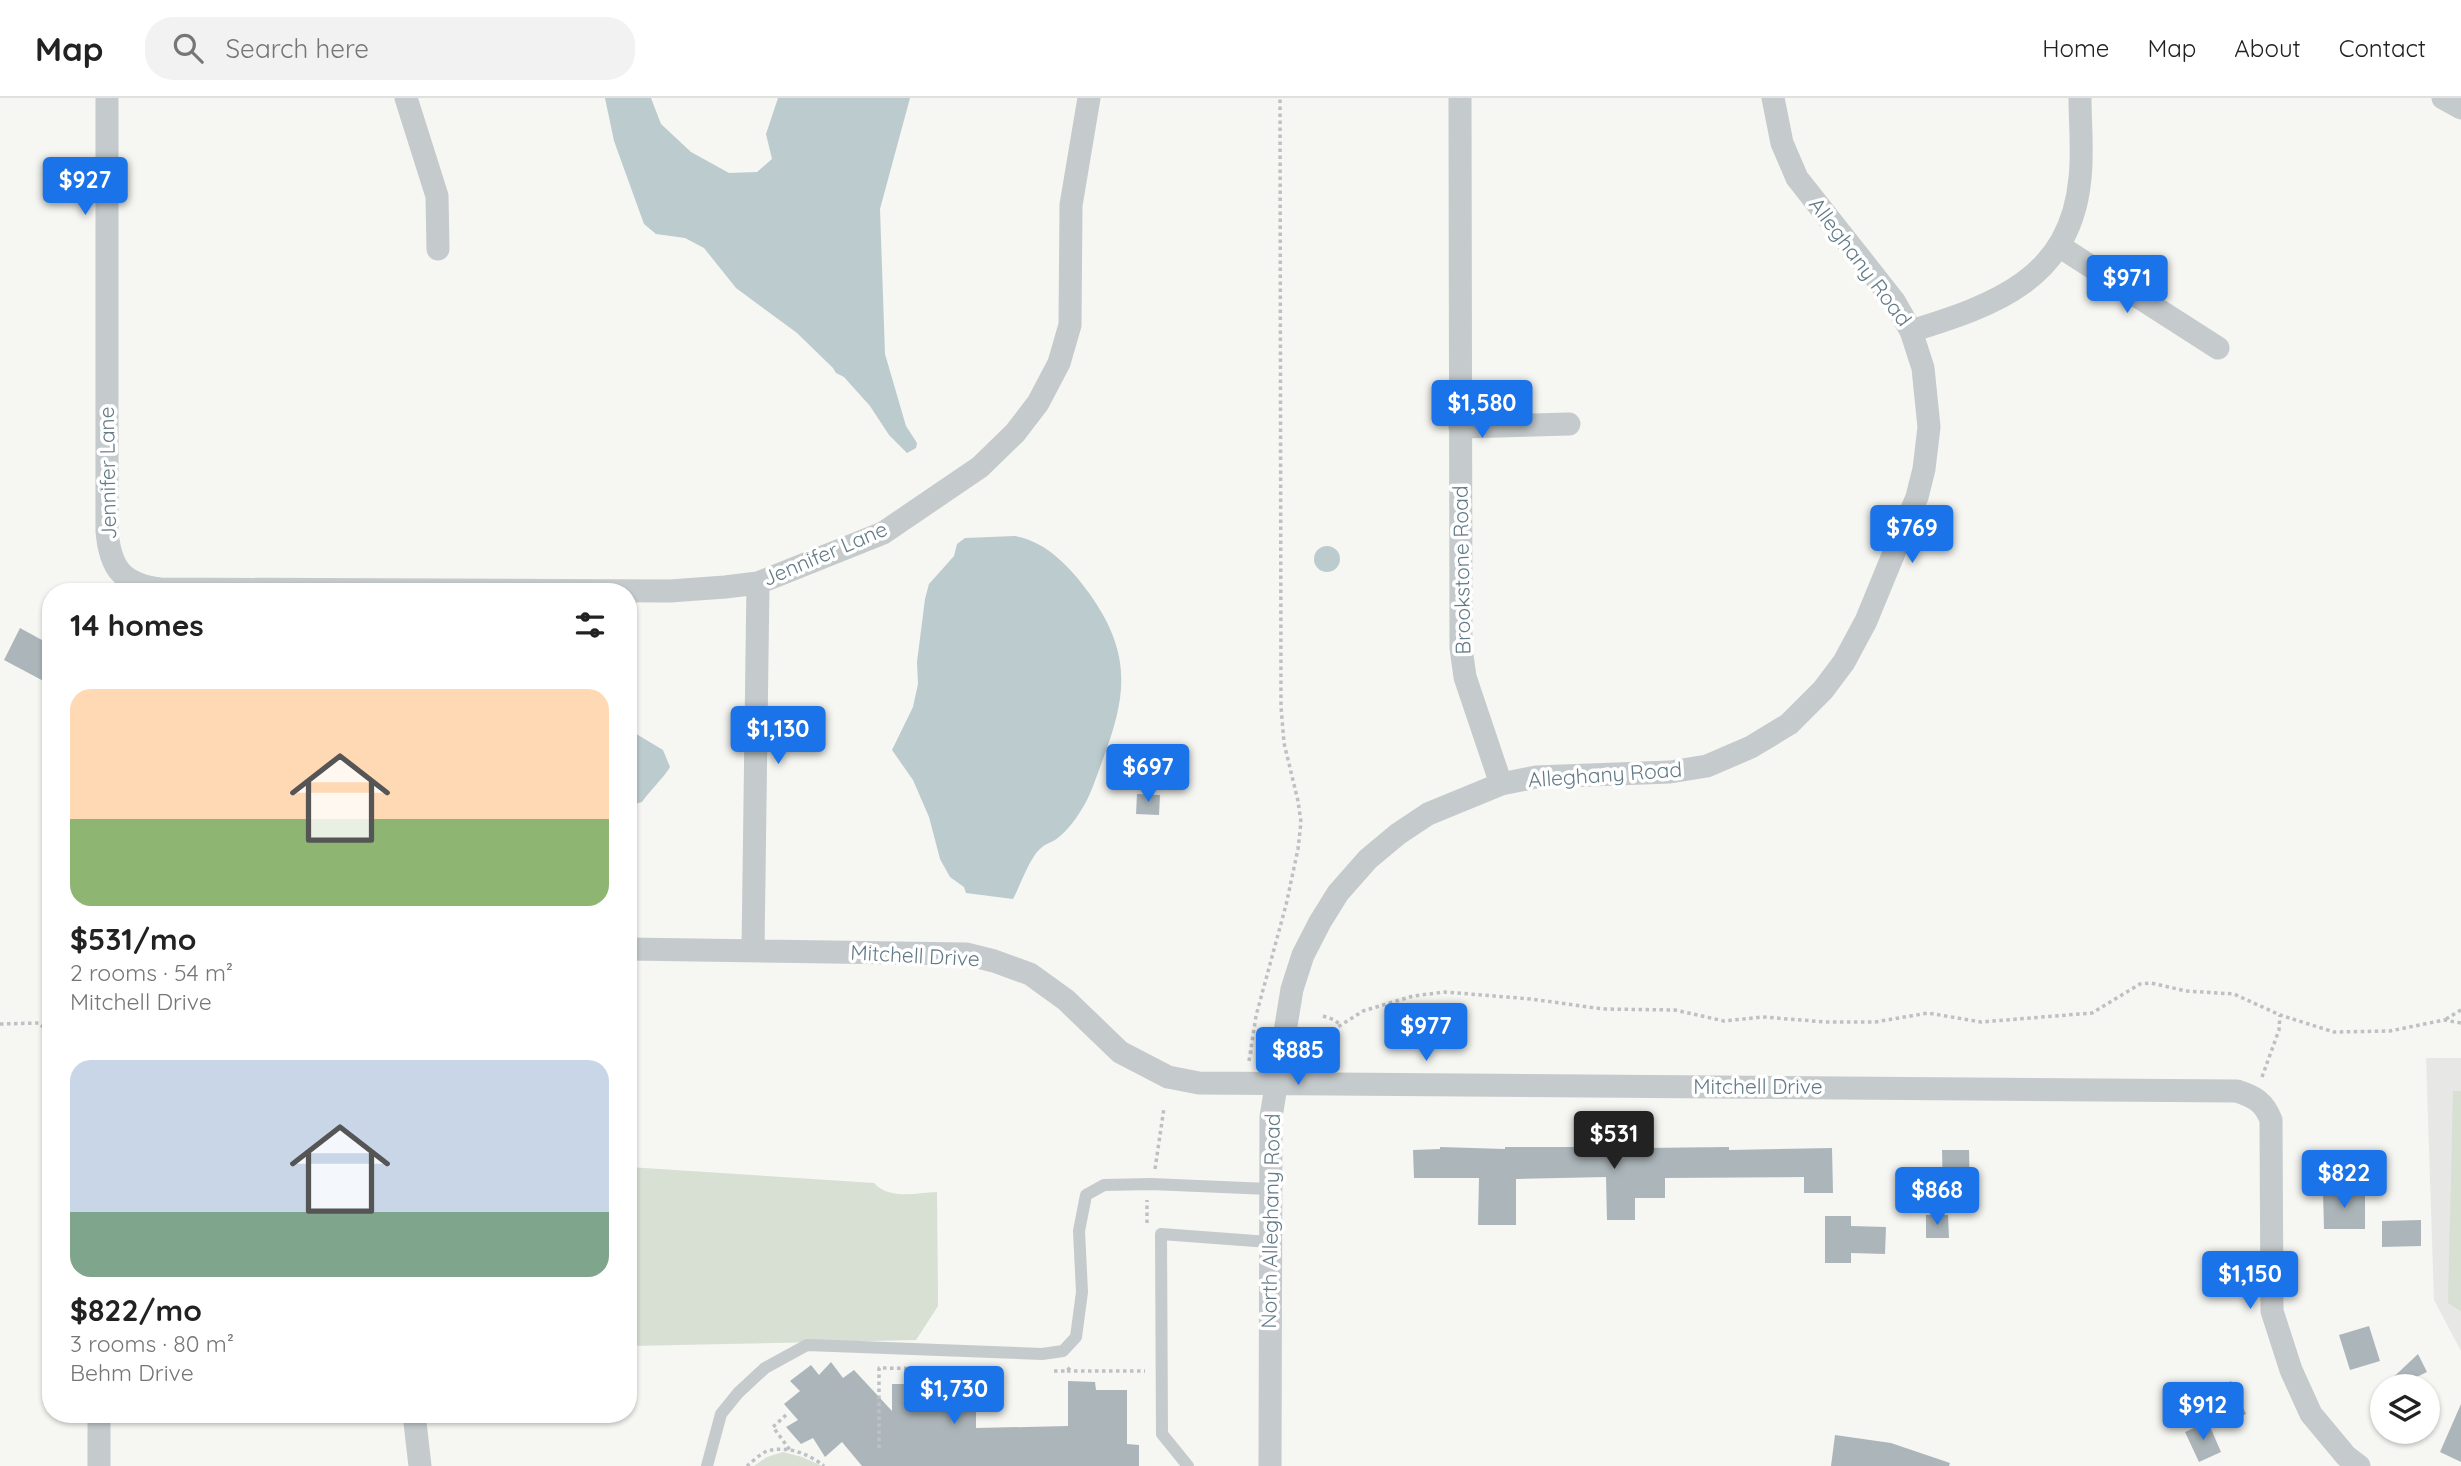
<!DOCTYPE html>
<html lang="en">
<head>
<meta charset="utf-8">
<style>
  body { margin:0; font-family:Quicksand,sans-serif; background:#f2f2f2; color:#222; height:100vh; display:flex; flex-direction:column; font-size:26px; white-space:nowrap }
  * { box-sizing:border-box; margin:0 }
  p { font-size:23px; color:#767676 }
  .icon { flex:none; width:38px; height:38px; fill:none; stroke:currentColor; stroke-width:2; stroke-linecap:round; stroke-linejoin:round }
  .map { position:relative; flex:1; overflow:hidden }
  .side { position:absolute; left:42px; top:485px; width:595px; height:840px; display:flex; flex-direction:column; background:#fff; border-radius:28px; box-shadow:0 2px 5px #0004 }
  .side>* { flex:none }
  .controls { position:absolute; left:2370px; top:1276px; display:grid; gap:14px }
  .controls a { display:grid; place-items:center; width:70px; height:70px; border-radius:50%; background:#fff; box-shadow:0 2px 5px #0004; font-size:35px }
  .price { position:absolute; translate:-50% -60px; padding:0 16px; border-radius:7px; background:#1a73e8; color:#fff; font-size:23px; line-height:46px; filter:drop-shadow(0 2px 4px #0008) }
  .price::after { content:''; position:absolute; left:50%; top:42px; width:21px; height:16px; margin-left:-10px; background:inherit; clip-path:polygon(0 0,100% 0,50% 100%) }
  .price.current { background:#222; color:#fff }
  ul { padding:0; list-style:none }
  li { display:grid; align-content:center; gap:14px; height:371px; padding:0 28px }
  li span { display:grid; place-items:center; height:217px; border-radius:21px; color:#555 }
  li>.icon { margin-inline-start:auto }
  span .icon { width:126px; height:126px; fill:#fffc; stroke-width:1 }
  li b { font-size:30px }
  h2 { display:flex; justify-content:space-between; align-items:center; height:84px; padding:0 28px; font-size:30px }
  header { display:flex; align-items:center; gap:42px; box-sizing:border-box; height:98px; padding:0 35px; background:#fff; border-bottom:2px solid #e0e0e0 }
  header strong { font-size:33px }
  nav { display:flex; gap:38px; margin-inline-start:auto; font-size:24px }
  .search { width:490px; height:63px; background:#f2f2f2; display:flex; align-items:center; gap:18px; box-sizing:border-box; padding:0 24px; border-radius:28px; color:#767676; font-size:26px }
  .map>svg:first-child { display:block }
</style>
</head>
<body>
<header>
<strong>Map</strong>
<div class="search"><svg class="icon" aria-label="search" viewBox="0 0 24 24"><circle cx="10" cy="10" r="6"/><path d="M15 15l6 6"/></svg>Search here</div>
<nav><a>Home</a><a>Map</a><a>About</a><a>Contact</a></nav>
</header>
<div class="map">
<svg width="2461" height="1368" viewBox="0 0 2461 1368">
  <rect width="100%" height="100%" fill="#f6f6f2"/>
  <path fill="#e7e7e5" d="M2426 960H2461V1253L2434 1202Z"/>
  <path fill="#d8dfd3" d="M2453 993H2461V1213L2448 1205Z
    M628 1069 874 1085C889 1102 916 1095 937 1094L938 1208 916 1242 628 1248Z
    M783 1354 802 1359 822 1368H754L767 1359Z"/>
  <path fill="#bccbce" d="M605 0H651L661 26 691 54 729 75 757 74 772 61 766 36 778 0H910L880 111 885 256 906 328 917 345 916 350 907 355 889 337 870 308 844 279 836 275 833 270 797 235 736 190 704 150 685 140 656 136 644 126 614 43Z
    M1015 438C1046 443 1071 470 1089 495 1131 554 1128 595 1103 661 1096 679 1091 698 1080 714 1074 724 1064 736 1055 742 1050 745 1045 746 1041 750 1030 759 1020 788 1013 801L966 795 964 789 950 779 940 761 929 719 913 682 892 652 913 609 918 586 917 564 925 501 929 486 954 458 957 446 965 440Z
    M1314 461a13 13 0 1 1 26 0a13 13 0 1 1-26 0Z
    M628 631 663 652 670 669C662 682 651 691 642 704L628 708Z"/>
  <path fill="#acb6ba" d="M20 530 51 547V587L4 562Z
    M1137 696 1160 697 1159 717 1136 716Z
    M1606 1045 1641 1048V1050L1729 1049V1052L1832 1050 1833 1095H1804V1079L1665 1080V1100H1635V1122H1607L1606 1079 1516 1081V1127H1478L1479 1080H1414L1413 1052 1440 1051V1049L1505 1051V1049H1606Z
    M1942 1052H1969L1970 1095H1943Z
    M2365 1092V1131H2324L2323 1093Z
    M1926 1117H1948L1949 1140H1926Z
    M1825 1118H1851V1128L1886 1129 1885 1156 1851 1155V1165H1825Z
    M2421 1122V1148L2382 1149V1123Z
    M2369 1228 2380 1263 2350 1272 2339 1237Z
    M2418 1256 2427 1274 2398 1288H2384Z
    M831 1264 843 1280 854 1272 892 1313V1286H976V1330L1068 1328V1283L1095 1284 1096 1292H1127V1346L1139 1347V1368H862L842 1344 825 1359 813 1340 801 1346 786 1329 798 1322 784 1306 800 1293 790 1283 811 1267 819 1277Z
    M2231 1283 2246 1316 2217 1329 2202 1296Z
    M2461 1306V1364L2440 1354Z
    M2208 1324 2221 1354 2199 1364 2185 1334Z
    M1835 1337 1891 1345 1950 1365 1949 1368H1831Z"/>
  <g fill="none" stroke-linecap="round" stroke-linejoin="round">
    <path stroke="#bec1c3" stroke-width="3.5" stroke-dasharray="3.5 3.5" stroke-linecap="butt" d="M1323 918 1335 922 1340 927
      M2446 921 2461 912
      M0 926 39 925 51 937
      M1303 951 1363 913 1413 898 1445 894 1531 901 1603 911 1675 912 1724 923 1763 919 1826 924H1875L1928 915 1981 924 2092 915 2140 886 2151 885 2186 893 2234 896 2280 917 2334 934 2390 933 2444 922 2461 925
      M1249 954H1259
      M1249 963 1256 918 1286 807 1298 751 1301 724 1298 703 1284 645 1281 609 1280 0
      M2262 979 2279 932 2280 917
      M1155 1071 1164 1010
      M1147 1125V1102
      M1054 1273H1067L1072 1267
      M1067 1273H1145
      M786 1317 773 1329 790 1352
      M879 1350V1270L948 1271
      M747 1368C752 1364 759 1357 765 1354 785 1346 809 1356 824 1368"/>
    <path stroke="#c5cacc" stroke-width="12" d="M707 1368 721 1316 738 1295 765 1270 807 1247 1042 1256 1063 1253 1076 1239 1082 1194 1079 1133 1086 1097 1104 1087 1151 1086 1269 1091
      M1188 1368 1162 1336 1161 1136 1269 1144"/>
    <path stroke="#c5cacc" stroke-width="23" d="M107 0V433C110 470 122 486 160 491L670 493 725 489 758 485 883 435 980 369 1015 335 1038 305 1059 265 1070 227 1071 107 1089 0
      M406 0 437 98 438 151
      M1460 0 1461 550 1465 579 1501 686
      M2443 0 2461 10
      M2059 148 2218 250
      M1911 233C1995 207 2071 181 2080 80 2083 54 2080 26 2080 0
      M1460 329 1569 326
      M628 851 966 856 994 863 1030 876 1066 902 1120 954 1168 979 1199 985 2237 993C2255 999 2264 1004 2271 1022L2272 1213 2291 1272 2311 1316 2346 1358 2359 1368
      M753 851 758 485
      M99 1316V1368
      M414 1316 420 1368
      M1270 1368 1271 1019 1292 891 1303 857 1320 824 1338 795 1368 761 1398 736 1428 716 1501 686 1536 679 1670 674 1707 668 1751 649 1789 626 1823 592 1844 564 1866 523 1917 399 1924 371 1929 329 1923 270 1911 233 1894 203 1797 80 1782 45 1773 0"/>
  </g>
  <g text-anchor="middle" stroke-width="7" stroke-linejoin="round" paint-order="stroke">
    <g font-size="21" fill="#627a86" stroke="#fff">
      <text transform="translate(1860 164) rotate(53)" y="7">Alleghany Road</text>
      <text transform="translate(108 375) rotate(-91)" y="7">Jennifer Lane</text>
      <text transform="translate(825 456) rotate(-23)" y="7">Jennifer Lane</text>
      <text transform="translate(1462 472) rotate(-91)" y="7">Brookstone Road</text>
      <text transform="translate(1605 677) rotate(-4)" y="7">Alleghany Road</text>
      <text transform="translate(915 858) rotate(3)" y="7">Mitchell Drive</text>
      <text x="1758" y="996">Mitchell Drive</text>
      <text transform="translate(1271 1123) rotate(-89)" y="7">North Alleghany Road</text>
    </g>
  </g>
</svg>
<div class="controls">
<a><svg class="icon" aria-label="layers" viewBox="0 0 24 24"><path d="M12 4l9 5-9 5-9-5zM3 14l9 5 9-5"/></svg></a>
</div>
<b class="price" style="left:85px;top:119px">$927</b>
<b class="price" style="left:2127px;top:217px">$971</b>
<b class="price" style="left:1482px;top:342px">$1,580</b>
<b class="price" style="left:1912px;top:467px">$769</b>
<b class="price" style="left:778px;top:668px">$1,130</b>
<b class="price" style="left:1148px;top:706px">$697</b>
<b class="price" style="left:1426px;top:965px">$977</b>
<b class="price" style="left:1298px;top:989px">$885</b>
<b class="price current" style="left:1614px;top:1073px">$531</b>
<b class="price" style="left:2344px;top:1112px">$822</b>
<b class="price" style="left:1937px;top:1129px">$868</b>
<b class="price" style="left:2250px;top:1213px">$1,150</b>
<b class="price" style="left:954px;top:1328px">$1,730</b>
<b class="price" style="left:2203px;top:1344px">$912</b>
<section class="side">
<h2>14 homes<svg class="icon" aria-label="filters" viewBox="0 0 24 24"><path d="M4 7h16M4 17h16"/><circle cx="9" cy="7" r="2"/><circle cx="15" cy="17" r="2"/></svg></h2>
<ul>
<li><span style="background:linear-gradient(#ffd9b3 60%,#8fb573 0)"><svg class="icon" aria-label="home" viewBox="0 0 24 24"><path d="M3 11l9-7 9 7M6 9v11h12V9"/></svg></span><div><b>$531/mo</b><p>2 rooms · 54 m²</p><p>Mitchell Drive</p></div></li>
<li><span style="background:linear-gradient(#c9d6e8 70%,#7fa58c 0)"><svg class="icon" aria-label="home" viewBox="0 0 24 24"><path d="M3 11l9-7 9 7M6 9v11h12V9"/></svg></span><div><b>$822/mo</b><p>3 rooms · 80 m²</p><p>Behm Drive</p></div></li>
</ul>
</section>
</div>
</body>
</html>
